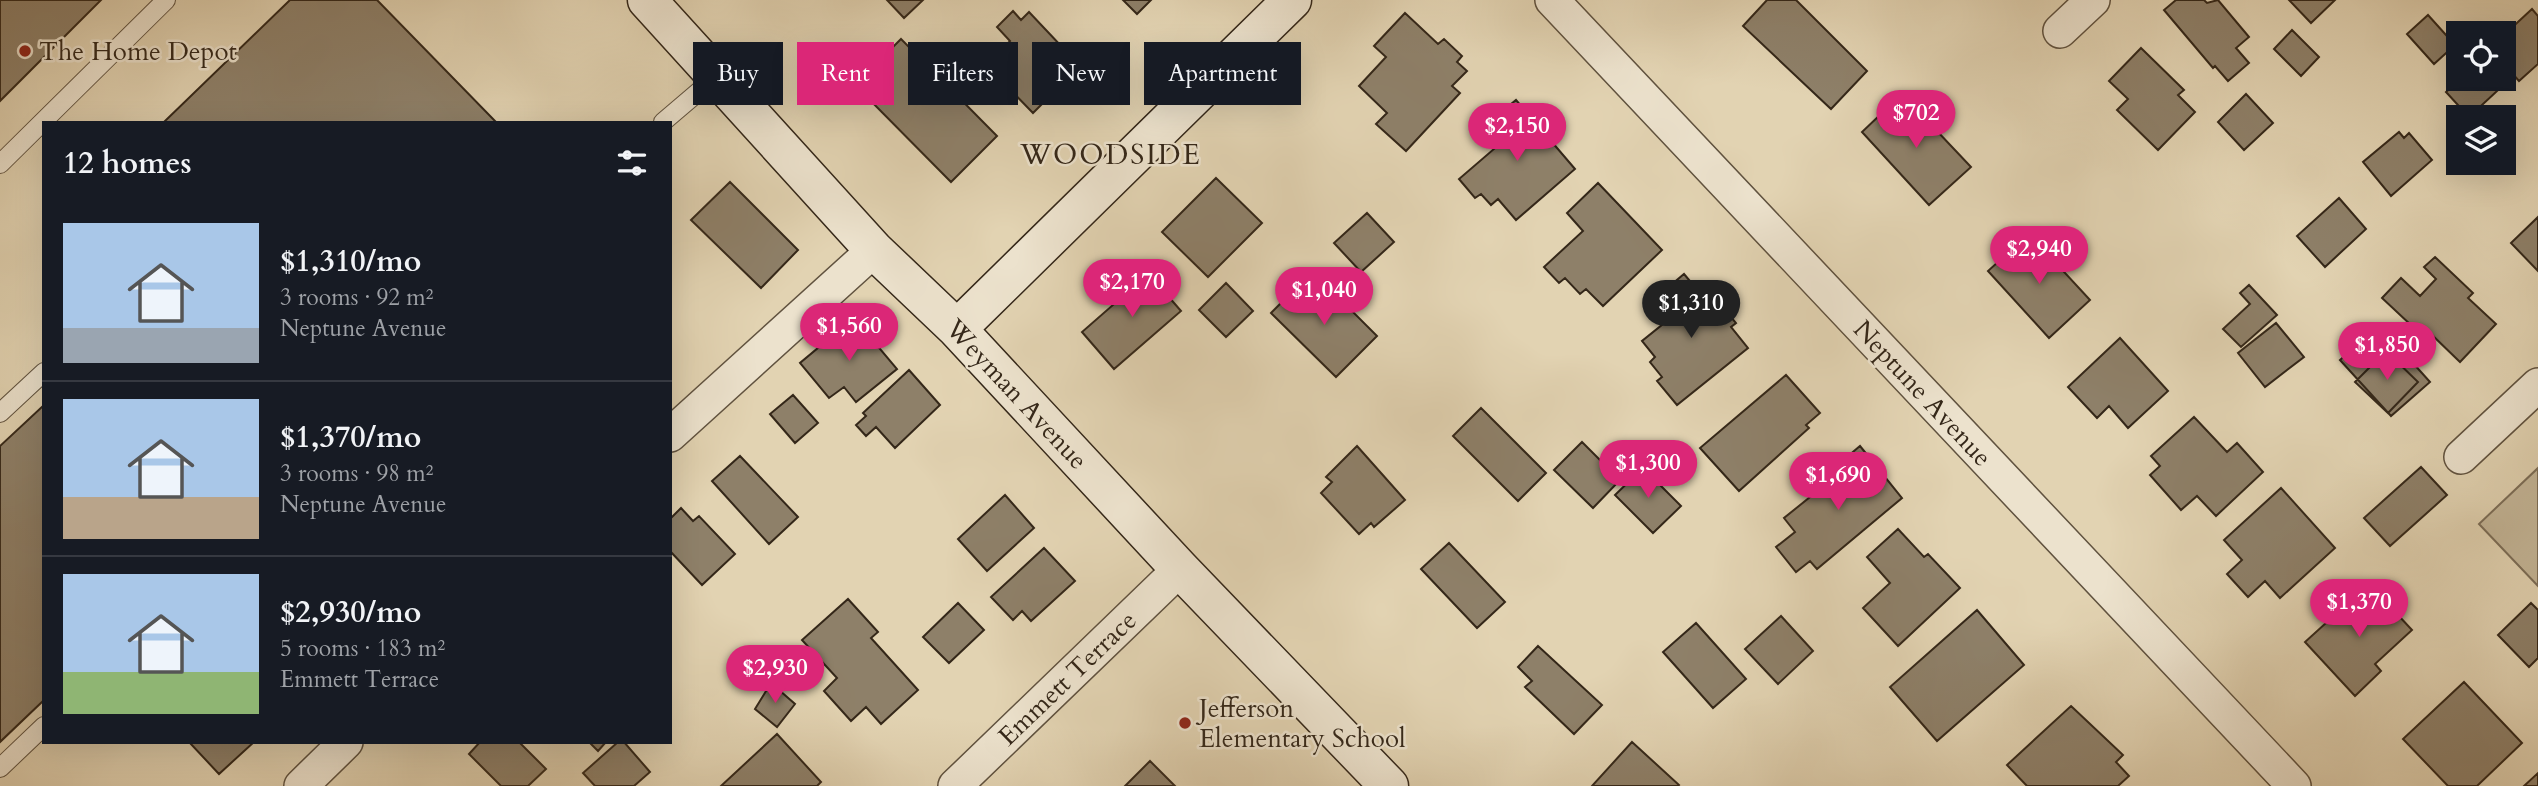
<!DOCTYPE html>
<html lang="en">
<head>
<meta charset="utf-8">
<style>
  body { margin:0; font-family:Cardo,serif; background:#242831; color:#f1f3f6; height:100vh; display:flex; flex-direction:column; font-size:26px; white-space:nowrap }
  * { box-sizing:border-box; margin:0 }
  p { font-size:23px; color:#9ea1a6 }
  .icon { flex:none; width:38px; height:38px; fill:none; stroke:currentColor; stroke-width:2; stroke-linecap:round; stroke-linejoin:round }
  .map { position:relative; flex:1; overflow:hidden }
  .sheet { position:absolute; left:42px; top:121px; width:630px; height:623px; display:flex; flex-direction:column; background:#171b24; border-radius:0px; box-shadow:0 7px 28px #0002 }
  .sheet>* { flex:none }
  .top-card { position:absolute; left:693px; top:42px; width:665px; height:63px; display:flex; gap:14px }
  .controls { position:absolute; left:2446px; top:21px; display:grid; gap:14px }
  .controls a { display:grid; place-items:center; width:70px; height:70px; border-radius:0px; background:#171b24; box-shadow:0 7px 28px #0002; font-size:35px }
  .price { position:absolute; translate:-50% -60px; padding:0 16px; border-radius:24px; background:#db2777; color:#fff; font-size:23px; line-height:46px; filter:drop-shadow(0 2px 4px #0008) }
  .price::after { content:''; position:absolute; left:50%; top:42px; width:21px; height:16px; margin-left:-10px; background:inherit; clip-path:polygon(0 0,100% 0,50% 100%) }
  .price.selected { background:#222; color:#fff }
  ul { padding:0; list-style:none }
  li { display:flex; align-items:center; gap:21px; height:175px; padding:0 21px }
  li+li { border-top:2px solid #363941 }
  li span { display:grid; place-items:center; flex:none; width:196px; height:140px; border-radius:0px; color:#555 }
  li>.icon { margin-inline-start:auto }
  span .icon { width:84px; height:84px; fill:#fffc; stroke-width:1 }
  li b { font-size:30px }
  h2 { display:flex; justify-content:space-between; align-items:center; height:84px; padding:0 21px; font-size:30px }
  .pill { padding:0 24px; border-radius:0px; background:#171b24; box-shadow:0 7px 28px #0002; font-size:24px; line-height:63px }
  .pill.selected { background:#db2777; color:#fff }
  .map>svg:first-child { display:block }
</style>
</head>
<body>
<div class="map">
<svg width="2538" height="786" viewBox="0 0 2538 786">
  <rect width="100%" height="100%" fill="#e2d3b2"/>
  <filter id="stains"><feTurbulence type="fractalNoise" baseFrequency=".00286" numOctaves="4"/><feColorMatrix values="0 0 0 0 .2 0 0 0 0 .09 0 0 0 0 .02 0 0 0 .5 -.17"/></filter>
  <radialGradient id="worn" r=".72"><stop offset=".6" stop-color="#630" stop-opacity="0"/><stop offset="1" stop-color="#630" stop-opacity=".3"/></radialGradient>
  <path fill="#c4b698" stroke="#7c6e58" stroke-width="2" d="M2538 468V586L2479 524Z"/>
  <path fill="#8e8069" stroke="#342719" stroke-width="2" d="M0 0H101L0 101Z
    M290 0H377L496 122H164Z
    M887 0H923L904 18Z
    M1123 0H1151L1137 14Z
    M1767 0H1796L1867 71 1831 109 1743 26Z
    M2176 0H2204L2207 3 2218 0 2249 37 2236 48 2249 63 2228 81 2215 66 2213 68 2164 10Z
    M2289 0H2335L2311 23Z
    M2532 9 2538 16V64L2519 81 2504 64V35Z
    M1013 11 1021 20 1029 12 1080 66 1033 113 1002 81 1015 68 1000 52 1010 41 997 27Z
    M1405 13 1438 44 1444 39 1462 56 1457 62 1467 71 1452 86 1460 93 1406 151 1376 124 1387 113 1359 86 1386 57 1374 46Z
    M2428 15 2455 45 2434 64 2407 34Z
    M2292 30 2319 57 2301 76 2274 49Z
    M901 39 997 136 951 182 855 85Z
    M2141 48 2184 90 2178 95 2195 112 2158 150 2117 110 2128 99 2109 81Z
    M2504 72 2510 79 2469 117 2446 92 2460 79H2504Z
    M1902 94 1971 167 1929 205 1862 132Z
    M2246 94 2273 123 2244 150 2218 122Z
    M1516 100 1575 169 1516 220 1498 199 1491 205 1481 194 1475 198 1459 179 1494 149 1479 131Z
    M2399 132 2404 138 2409 133 2432 160 2391 196 2363 162Z
    M1216 178 1262 223 1208 277 1162 232Z
    M730 182 798 250 761 288 691 220Z
    M1598 183 1662 250 1603 306 1586 289 1580 294 1565 278 1559 283 1544 267 1583 231 1567 213Z
    M2339 198 2366 229 2325 267 2297 236Z
    M1367 213 1394 242 1361 272 1334 243Z
    M2538 217V271L2511 243Z
    M2029 234 2090 300 2049 338 1988 271Z
    M2435 257 2473 293 2468 298 2496 324 2460 362 2432 335 2427 340 2382 298 2401 278 2420 296 2436 279 2424 267Z
    M1141 265 1181 311 1114 369 1082 332 1129 291 1122 283Z
    M1684 274 1710 305 1716 299 1736 323 1731 327 1748 348 1677 405 1657 381 1662 377 1650 362 1655 357 1642 341 1668 320 1652 301Z
    M1305 279 1329 303 1337 296 1377 336 1336 377 1271 313Z
    M1226 283 1253 311 1226 337 1199 310Z
    M2249 285 2277 315 2241 347 2223 329 2250 304 2240 293Z
    M854 318 897 369 856 402 844 387 829 398 800 363Z
    M2276 323 2304 357 2265 387 2238 353Z
    M2120 338 2168 391 2128 428 2109 406 2097 418 2068 387Z
    M2394 342 2430 382 2391 416 2340 360 2359 343 2374 360Z
    M2386 351 2418 382 2388 413 2355 382Z
    M909 370 940 405 895 448 876 427 866 436 856 425 866 416 863 413Z
    M1786 375 1820 413 1806 425 1809 428 1739 491 1700 448Z
    M793 395 818 423 795 443 770 414Z
    M44 405V700L0 742V446Z
    M1481 408 1546 473 1518 501 1453 436Z
    M2194 417 2227 452 2237 443 2263 472 2216 516 2197 496 2181 510 2150 475 2160 466 2151 456Z
    M1582 442 1620 480 1593 508 1554 470Z
    M1357 446 1405 500 1374 527 1371 523 1359 534 1321 493 1332 482 1326 477Z
    M1860 446 1902 498 1817 569 1810 561 1796 572 1776 547 1795 532 1784 518 1846 468 1841 462Z
    M740 456 798 517 769 544 712 481Z
    M2421 467 2447 495 2390 546 2364 518Z
    M1643 468 1681 506 1653 533 1615 495Z
    M2281 488 2335 548 2280 598 2265 581 2248 597 2227 574 2242 560 2224 540Z
    M1005 495 1034 528 987 571 958 539Z
    M681 508 693 521 699 516 735 554 702 585 670 551V519Z
    M1898 529 1924 557 1928 554 1960 588 1898 646 1863 608 1890 583 1867 557Z
    M1449 543 1505 602 1477 628 1421 569Z
    M1044 548 1075 581 1031 621 1022 611 1013 620 991 597Z
    M2369 584 2412 630 2375 664 2381 671 2355 696 2305 642Z
    M848 599 878 632 871 638 918 690 881 724 866 707 851 721 824 691 837 678 802 640Z
    M958 603 984 630 949 663 923 637Z
    M2531 603 2538 610V658L2529 667 2498 635Z
    M1977 610 2024 665 1937 741 1890 687Z
    M1781 616 1813 651 1778 684 1745 649Z
    M1696 623 1746 679 1713 708 1663 652Z
    M1538 646 1602 705 1574 734 1525 687 1532 681 1518 667Z
    M2464 682 2522 743 2477 786H2448L2403 739Z
    M771 683 795 704 777 727 755 709Z
    M2071 706 2123 755 2116 762 2129 776 2118 786H2027L2007 765Z
    M777 734 821 782 817 786H721Z
    M189 742H254L219 774Z
    M480 742H519L546 769 528 786H501L469 754Z
    M589 742H606L598 751Z
    M618 742H624L650 772 634 786H595L583 773Z
    M1632 742 1679 785 1678 786H1592Z
    M1150 761 1175 786H1125Z
    M2538 773V786H2524Z"/>
  <g fill="none" stroke-linecap="round" stroke-linejoin="round">
    <defs>
      <path id="lane" d="M663 122 717 76
        M0 164 166 0
        M0 413 44 372
        M0 768 44 726"/>
      <path id="street" d="M1552 0 2294 786
        M2060 31 2093 0
        M670 435 874 250
        M2461 457 2538 385
        M301 786 346 742
        M955 786 1180 569"/>
      <path id="secondary" d="M647 0 874 250 957 329 1180 569 1389 786
        M957 329 1292 0"/>
    </defs>
    <use href="#lane" stroke="#60523f" stroke-width="20"/>
    <use href="#street" stroke="#60523f" stroke-width="36"/>
    <use href="#secondary" stroke="#342719" stroke-width="41"/>
    <use href="#lane" stroke="#ece2cd" stroke-width="18"/>
    <use href="#street" stroke="#ece2cd" stroke-width="33"/>
    <use href="#secondary" stroke="#ece2cd" stroke-width="38"/>
  </g>
  <g fill="#8f2418" stroke="#ece2cd" stroke-width="2.5">
    <circle cx="25" cy="51" r="7"/>
    <circle cx="1185" cy="723" r="7"/>
  </g>
  <g text-anchor="middle" stroke-width="5" stroke-linejoin="round" paint-order="stroke">
    <g font-size="26" fill="#342719" stroke="#ece2cd" text-anchor="start">
      <text x="39" y="60">The Home Depot</text>
      <text x="1199" y="717">Jefferson<tspan x="1199" dy="30">Elementary School</tspan></text>
    </g>
    <g font-size="26" fill="#342719" stroke="#ece2cd">
      <text transform="translate(1923 393) rotate(47)" y="9">Neptune Avenue</text>
      <text transform="translate(1017 394) rotate(47)" y="9">Weyman Avenue</text>
      <text transform="translate(1067 678) rotate(-44)" y="9">Emmett Terrace</text>
    </g>
    <g font-size="28" letter-spacing="2" fill="#342719" stroke="#ece2cd">
      <text x="1111" y="164">WOODSIDE</text>
    </g>
  </g>
  <rect width="100%" height="100%" filter="url(#stains)"/>
  <rect width="100%" height="100%" fill="url(#worn)"/>
</svg>
<div class="controls">
<a><svg class="icon" aria-label="locate" viewBox="0 0 24 24"><circle cx="12" cy="12" r="6"/><path d="M12 2v4M12 18v4M2 12h4M18 12h4"/></svg></a>
<a><svg class="icon" aria-label="layers" viewBox="0 0 24 24"><path d="M12 4l9 5-9 5-9-5zM3 14l9 5 9-5"/></svg></a>
</div>
<b class="price" style="left:1916px;top:150px">$702</b>
<b class="price" style="left:1517px;top:163px">$2,150</b>
<b class="price" style="left:2039px;top:286px">$2,940</b>
<b class="price" style="left:1132px;top:319px">$2,170</b>
<b class="price" style="left:1324px;top:327px">$1,040</b>
<b class="price selected" style="left:1691px;top:340px">$1,310</b>
<b class="price" style="left:849px;top:363px">$1,560</b>
<b class="price" style="left:2387px;top:382px">$1,850</b>
<b class="price" style="left:1648px;top:500px">$1,300</b>
<b class="price" style="left:1838px;top:512px">$1,690</b>
<b class="price" style="left:2359px;top:639px">$1,370</b>
<b class="price" style="left:775px;top:705px">$2,930</b>
<div class="top-card">
<a class="pill">Buy</a>
<a class="pill selected">Rent</a>
<a class="pill">Filters</a>
<a class="pill">New</a>
<a class="pill">Apartment</a>
</div>
<section class="sheet">
<h2>12 homes<svg class="icon" aria-label="filters" viewBox="0 0 24 24"><path d="M4 7h16M4 17h16"/><circle cx="9" cy="7" r="2"/><circle cx="15" cy="17" r="2"/></svg></h2>
<ul>
<li><span style="background:linear-gradient(#a9c7e8 75%,#9aa5b1 0)"><svg class="icon" aria-label="home" viewBox="0 0 24 24"><path d="M3 11l9-7 9 7M6 9v11h12V9"/></svg></span><div><b>$1,310/mo</b><p>3 rooms · 92 m²</p><p>Neptune Avenue</p></div></li>
<li><span style="background:linear-gradient(#a9c7e8 70%,#b9a48a 0)"><svg class="icon" aria-label="home" viewBox="0 0 24 24"><path d="M3 11l9-7 9 7M6 9v11h12V9"/></svg></span><div><b>$1,370/mo</b><p>3 rooms · 98 m²</p><p>Neptune Avenue</p></div></li>
<li><span style="background:linear-gradient(#a9c7e8 70%,#8fb573 0)"><svg class="icon" aria-label="home" viewBox="0 0 24 24"><path d="M3 11l9-7 9 7M6 9v11h12V9"/></svg></span><div><b>$2,930/mo</b><p>5 rooms · 183 m²</p><p>Emmett Terrace</p></div></li>
</ul>
</section>
</div>
</body>
</html>
